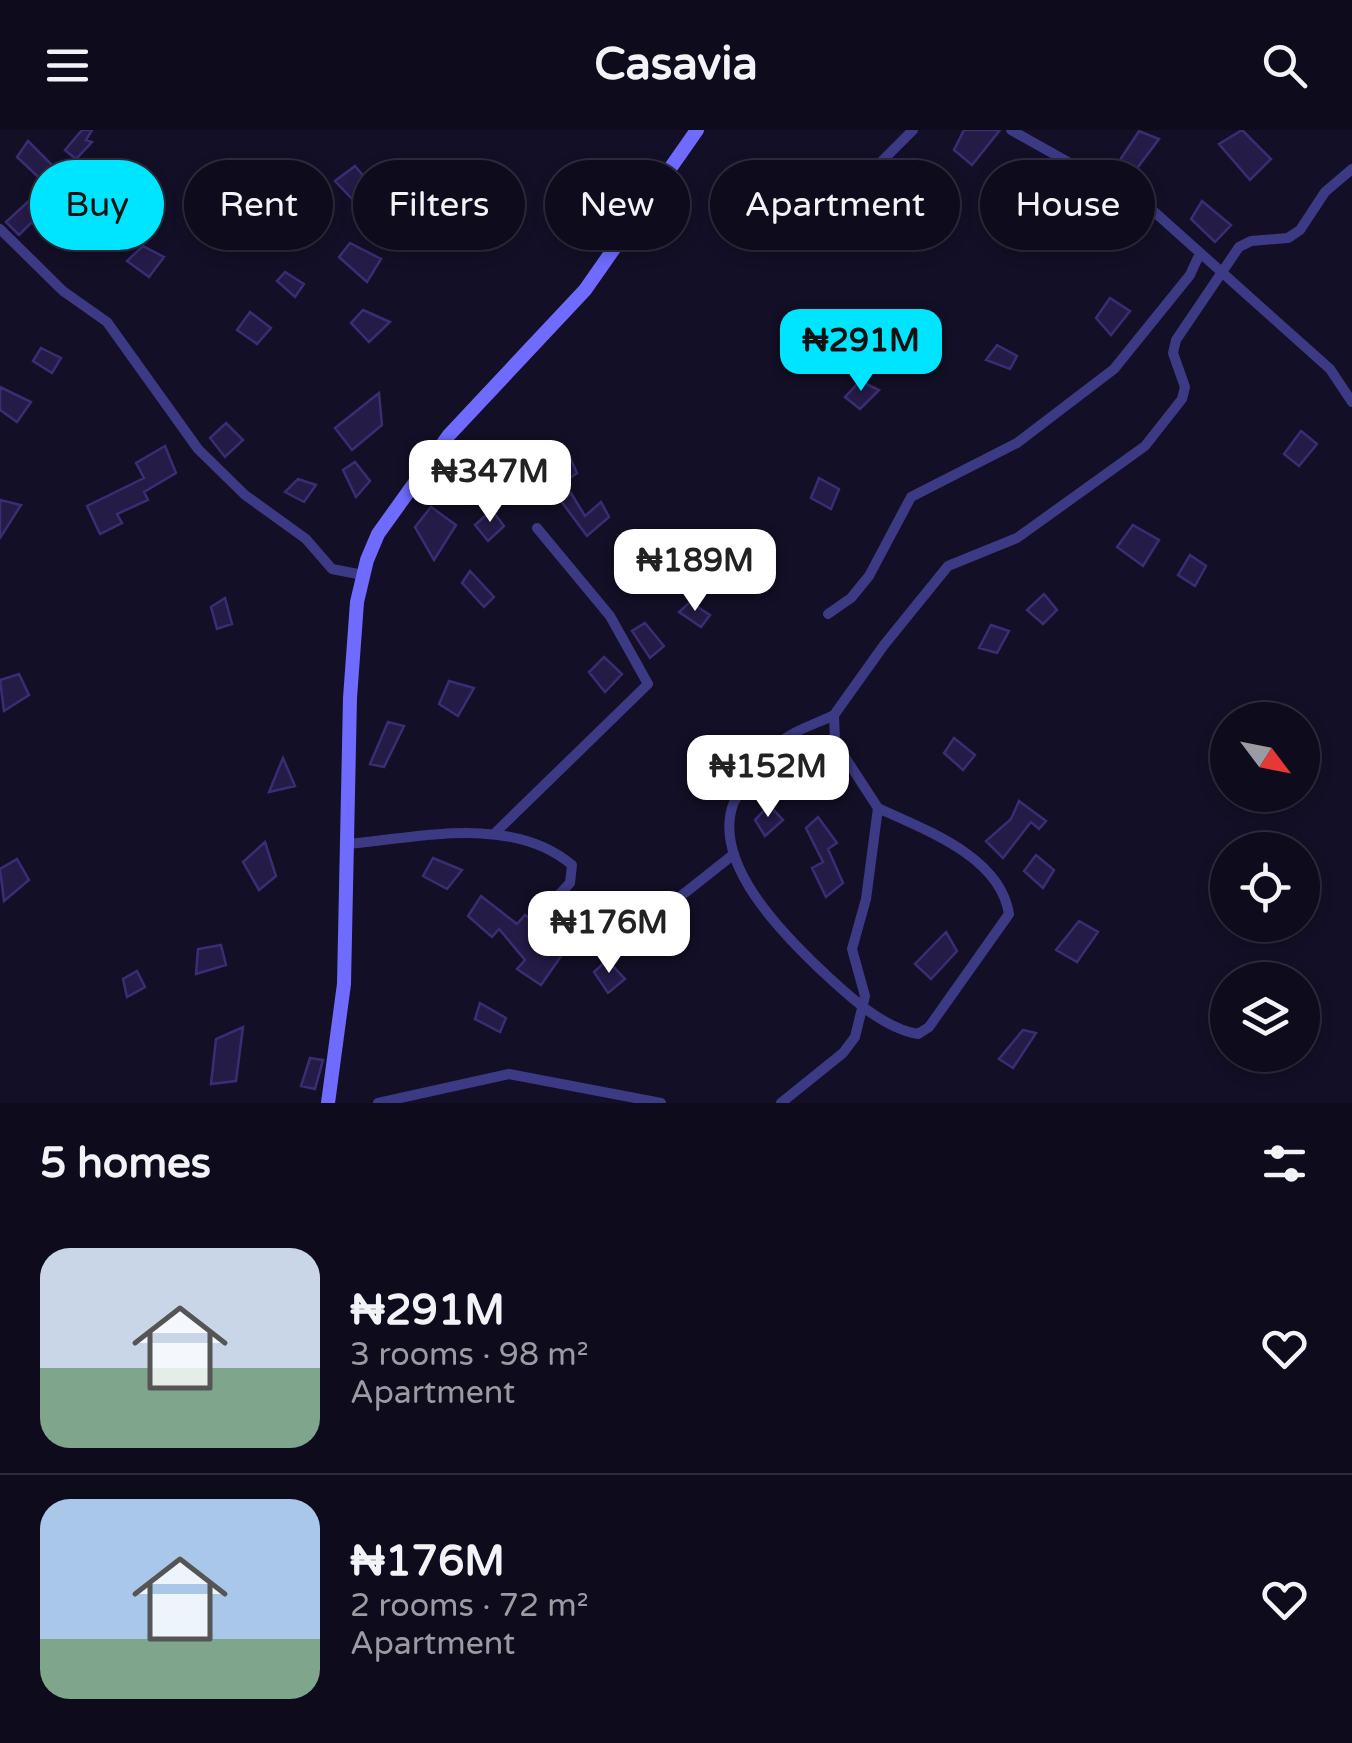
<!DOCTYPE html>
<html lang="en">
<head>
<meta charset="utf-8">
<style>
  body { margin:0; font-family:"Varela Round",sans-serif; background:#171425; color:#f1f3f6; height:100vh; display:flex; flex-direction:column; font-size:38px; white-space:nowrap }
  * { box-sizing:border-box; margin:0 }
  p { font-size:32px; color:#9b9ba3 }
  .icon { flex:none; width:55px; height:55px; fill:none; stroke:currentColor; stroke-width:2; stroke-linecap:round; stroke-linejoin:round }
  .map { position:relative; height:973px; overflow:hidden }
  .sheet { display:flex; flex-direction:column; background:#0e0b1c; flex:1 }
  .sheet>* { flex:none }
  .hud { position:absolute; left:30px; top:30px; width:1292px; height:90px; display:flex; gap:20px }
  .needle { width:65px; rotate:122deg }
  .buttons { position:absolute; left:1210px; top:572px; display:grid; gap:20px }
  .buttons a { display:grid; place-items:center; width:110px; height:110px; border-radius:50%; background:#0e0b1c; box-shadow:0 5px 15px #0003,0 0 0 2px #2e2b3b; font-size:50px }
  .price { position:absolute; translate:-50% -85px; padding:0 22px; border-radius:20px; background:#fff; color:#222; font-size:32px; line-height:65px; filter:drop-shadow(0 2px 5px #0008) }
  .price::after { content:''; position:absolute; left:50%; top:60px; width:30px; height:22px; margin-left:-15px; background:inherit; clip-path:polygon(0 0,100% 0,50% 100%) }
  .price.current { background:#00e5ff; color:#111 }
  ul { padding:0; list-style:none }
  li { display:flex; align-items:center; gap:30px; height:250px; padding:0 40px }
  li+li { border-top:2px solid #2e2b3b }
  li span { display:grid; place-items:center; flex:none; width:280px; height:200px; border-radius:30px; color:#555 }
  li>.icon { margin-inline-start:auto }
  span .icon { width:120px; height:120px; fill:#fffc; stroke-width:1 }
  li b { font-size:42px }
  h2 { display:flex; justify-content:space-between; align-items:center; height:120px; padding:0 40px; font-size:42px }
  .tag { padding:0 35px; border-radius:45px; background:#0e0b1c; box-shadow:0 5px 15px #0003,0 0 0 2px #2e2b3b; font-size:35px; line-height:90px }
  .tag.current { background:#00e5ff; color:#111 }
  header { display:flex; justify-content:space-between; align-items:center; height:130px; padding:0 40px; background:#0e0b1c; font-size:45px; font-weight:700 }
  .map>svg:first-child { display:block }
</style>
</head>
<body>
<header><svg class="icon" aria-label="menu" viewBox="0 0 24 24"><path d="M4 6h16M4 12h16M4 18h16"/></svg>Casavia<svg class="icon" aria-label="search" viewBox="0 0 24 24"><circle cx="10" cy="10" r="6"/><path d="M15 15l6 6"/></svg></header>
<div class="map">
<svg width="1352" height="973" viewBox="0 0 1352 973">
  <rect width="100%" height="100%" fill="#130f26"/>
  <path fill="#241b47" stroke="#3b2d73" stroke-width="2.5" d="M82 0H92L86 10 92 12 76 29 65 20Z
    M964 0H1000L972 35 954 20Z
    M1242 0 1271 29 1250 50 1219 14Z
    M1139 1 1159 9 1135 41 1120 30Z
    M28 11 62 45 51 59 17 27Z
    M355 36 372 56 354 71 335 51Z
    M33 67 44 80 19 105 6 92Z
    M1202 71 1231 95 1215 112 1191 89Z
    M310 74 323 88 307 109 294 100Z
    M802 84 820 102 806 112 792 97Z
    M77 89 96 98 80 120 60 105Z
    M350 113 381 129 367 152 339 127Z
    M143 116 164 127 149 147 127 131Z
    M285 142 304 154 295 167 277 151Z
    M1110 168 1130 181 1111 205 1096 188Z
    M363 180 390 192 369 212 351 193Z
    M250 182 271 198 257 214 237 200Z
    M997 215 1017 226 1010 239 986 230Z
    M41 218 61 228 52 243 33 231Z
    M860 251 879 260 860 279 845 267Z
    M0 257 31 272 17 292 0 280Z
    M379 263 382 295 352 320 335 298Z
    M226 293 243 310 225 327 210 308Z
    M1301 301 1317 314 1299 336 1284 324Z
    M165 316 176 343 144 362 148 370 117 384 122 393 100 404 87 376 144 348 136 333Z
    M518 317 536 335 519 352 502 330Z
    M567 321 577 343 564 352 548 336Z
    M355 332 370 351 356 367 343 340Z
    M819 348 839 359 831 379 811 368Z
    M298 349 316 355 304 372 285 362Z
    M571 363 585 386 601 372 609 387 587 406 561 371Z
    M0 370 21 375 0 408Z
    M431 377 456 395 434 430 415 397Z
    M492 380 504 396 488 411 475 395Z
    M1133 395 1159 410 1143 436 1117 417Z
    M1190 425 1206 436 1195 456 1178 445Z
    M470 441 494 467 484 477 462 453Z
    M1044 464 1057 480 1043 494 1027 480Z
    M225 468 232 494 217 499 211 477Z
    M690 472 710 485 701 497 679 482Z
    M645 493 664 516 650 528 632 501Z
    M991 495 1009 501 997 523 979 518Z
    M604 527 622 544 605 562 589 542Z
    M19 544 29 565 4 581 0 550Z
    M449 551 474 558 458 586 439 574Z
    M388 592 404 596 384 637 370 634Z
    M954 608 975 625 963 640 944 623Z
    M283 628 295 656 269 662Z
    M1019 671 1046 691 1039 699 1031 692 1003 728 986 711 1011 689Z
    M769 675 783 690 765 706 755 690Z
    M818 687 837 713 828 719 843 753 826 767 812 738 823 732 806 698Z
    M265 712 276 746 259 760 243 732Z
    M1036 725 1054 740 1043 758 1024 741Z
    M433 728 462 740 447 759 423 746Z
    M17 729 29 750 4 771 0 739Z
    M481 766 517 794 525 785 532 790 549 777 573 809 541 855 517 839 525 830 499 799 492 807 468 786Z
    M1079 791 1098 802 1077 832 1056 820Z
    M946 802 957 821 931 849 915 834Z
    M221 815 226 835 196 844 198 819Z
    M607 830 625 849 608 863 594 842Z
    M137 841 145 857 127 867 123 849Z
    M480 873 506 888 500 902 475 889Z
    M243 897 236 951 211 954 216 909Z
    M1023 900 1036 903 1013 938 999 929Z
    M310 928 323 930 315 959 301 956Z"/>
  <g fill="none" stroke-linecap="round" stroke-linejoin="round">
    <path stroke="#3d3a85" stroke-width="10" d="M1011 0 1150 78 1330 239 1352 272
      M847 66 913 0
      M0 99 63 161 107 192 198 319 245 365 306 409 332 439 363 445
      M828 484 851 468 869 446 911 367 1017 313 1114 239 1190 145 1200 123
      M834 585C817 594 786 602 774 619 769 628 770 639 763 647 753 657 740 659 734 672 710 732 784 805 822 841 848 865 882 898 918 904L929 897 1009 784C1000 726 925 700 878 678
      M495 703 648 554 610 486 537 398
      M346 714C417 708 512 684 572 735L570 753 554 770
      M633 804 734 724
      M378 973 509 944 661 973
      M781 973 843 923 855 907 865 866 852 819 866 769 878 678 835 612 834 585 884 515 948 436 1017 408 1145 316 1182 269 1185 257 1173 223 1176 210 1239 117 1251 111 1288 108 1300 100 1325 62 1352 39"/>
    <path stroke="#6f6bff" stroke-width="14" d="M328 973 344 854 350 568 357 472 367 430 378 404 449 305 585 160 697 0"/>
  </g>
</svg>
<div class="buttons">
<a><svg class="needle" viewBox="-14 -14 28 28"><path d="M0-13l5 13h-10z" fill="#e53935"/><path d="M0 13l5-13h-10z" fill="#9b9ba3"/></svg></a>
<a><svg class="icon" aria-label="locate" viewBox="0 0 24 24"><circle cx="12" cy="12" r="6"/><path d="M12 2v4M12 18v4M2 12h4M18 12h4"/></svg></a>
<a><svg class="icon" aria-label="layers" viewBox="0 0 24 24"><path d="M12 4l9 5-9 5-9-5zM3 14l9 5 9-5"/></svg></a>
</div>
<b class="price current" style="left:861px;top:264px">₦291M</b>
<b class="price" style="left:490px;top:395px">₦347M</b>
<b class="price" style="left:695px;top:484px">₦189M</b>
<b class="price" style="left:768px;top:690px">₦152M</b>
<b class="price" style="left:609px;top:846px">₦176M</b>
<div class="hud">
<a class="tag current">Buy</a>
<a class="tag">Rent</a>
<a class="tag">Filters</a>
<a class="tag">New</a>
<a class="tag">Apartment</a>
<a class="tag">House</a>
</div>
</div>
<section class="sheet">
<h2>5 homes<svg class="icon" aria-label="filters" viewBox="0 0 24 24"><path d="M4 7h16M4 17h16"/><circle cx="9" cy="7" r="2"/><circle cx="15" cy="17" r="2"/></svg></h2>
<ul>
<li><span style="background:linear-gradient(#c9d6e8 60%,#7fa58c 0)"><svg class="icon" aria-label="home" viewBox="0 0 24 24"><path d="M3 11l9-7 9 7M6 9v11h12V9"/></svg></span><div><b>₦291M</b><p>3 rooms · 98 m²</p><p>Apartment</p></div><svg class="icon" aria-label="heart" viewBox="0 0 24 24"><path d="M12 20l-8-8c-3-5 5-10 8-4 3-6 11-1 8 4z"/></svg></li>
<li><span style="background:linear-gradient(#a9c7e8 70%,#7fa58c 0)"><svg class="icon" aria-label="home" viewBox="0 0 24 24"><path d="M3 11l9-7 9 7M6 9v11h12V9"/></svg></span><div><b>₦176M</b><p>2 rooms · 72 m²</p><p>Apartment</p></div><svg class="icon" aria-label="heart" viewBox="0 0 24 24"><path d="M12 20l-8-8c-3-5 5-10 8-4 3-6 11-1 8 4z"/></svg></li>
</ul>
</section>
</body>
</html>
